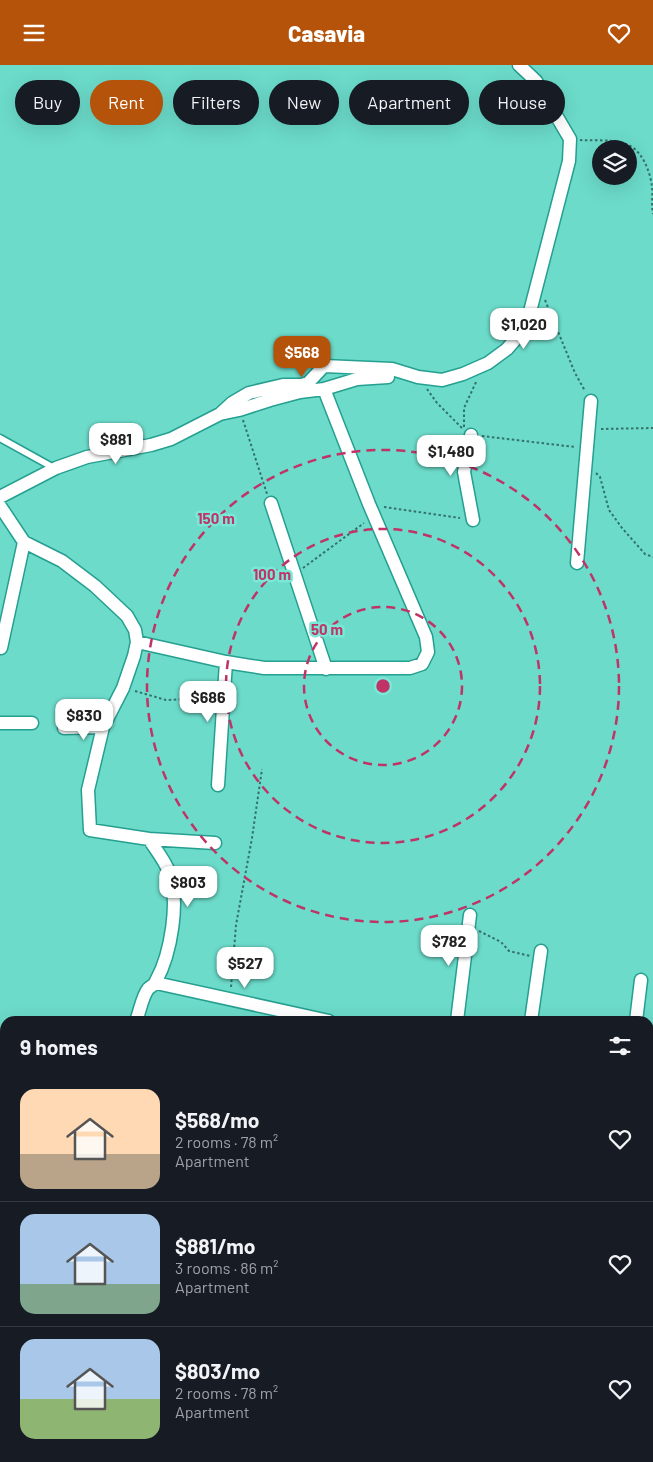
<!DOCTYPE html>
<html lang="en">
<head>
<meta charset="utf-8">
<style>
  body { margin:0; font-family:Barlow,sans-serif; background:#242831; color:#f1f3f6; height:100vh; display:flex; flex-direction:column; font-size:19px; white-space:nowrap }
  * { box-sizing:border-box; margin:0 }
  p { font-size:16px; color:#9ea1a6 }
  .icon { flex:none; width:28px; height:28px; fill:none; stroke:currentColor; stroke-width:2; stroke-linecap:round; stroke-linejoin:round }
  .map { position:relative; flex:1; overflow:hidden }
  .side { position:absolute; left:0px; top:951px; width:654px; height:446px; display:flex; flex-direction:column; background:#171b24; border-radius:15px 15px 0 0; box-shadow:0 5px 20px #0002 }
  .side>* { flex:none }
  .top-card { position:absolute; left:15px; top:15px; width:624px; height:45px; display:flex; gap:10px }
  .buttons { position:absolute; left:592px; top:75px; display:grid; gap:10px }
  .buttons a { display:grid; place-items:center; width:45px; height:45px; border-radius:50%; background:#171b24; box-shadow:0 5px 20px #0002; font-size:25px }
  .price { position:absolute; translate:-50% -42px; padding:0 11px; border-radius:10px; background:#fff; color:#222; font-size:16px; line-height:32px; filter:drop-shadow(0 1px 2px #0008) }
  .price::after { content:''; position:absolute; left:50%; top:30px; width:15px; height:11px; margin-left:-8px; background:inherit; clip-path:polygon(0 0,100% 0,50% 100%) }
  .price.on { background:#b45309; color:#fff }
  ul { padding:0; list-style:none }
  li { display:flex; align-items:center; gap:15px; height:125px; padding:0 20px }
  li+li { border-top:1px solid #363941 }
  li span { display:grid; place-items:center; flex:none; width:140px; height:100px; border-radius:15px; color:#555 }
  li>.icon { margin-inline-start:auto }
  span .icon { width:60px; height:60px; fill:#fffc; stroke-width:1 }
  li b { font-size:21px }
  h2 { display:flex; justify-content:space-between; align-items:center; height:60px; padding:0 20px; font-size:21px }
  .chip { padding:0 18px; border-radius:22px; background:#171b24; box-shadow:0 5px 20px #0002; font-size:18px; line-height:45px }
  .chip.on { background:#b45309; color:#fff }
  header { display:flex; justify-content:space-between; align-items:center; height:65px; padding:0 20px; background:#b45309; color:#fff; font-size:22px; font-weight:800 }
  .map>svg:first-child { display:block }
</style>
</head>
<body>
<header><svg class="icon" aria-label="menu" viewBox="0 0 24 24"><path d="M4 6h16M4 12h16M4 18h16"/></svg>Casavia<svg class="icon" aria-label="heart" viewBox="0 0 24 24"><path d="M12 20l-8-8c-3-5 5-10 8-4 3-6 11-1 8 4z"/></svg></header>
<div class="map">
<svg width="653" height="1397" viewBox="0 0 653 1397">
  <rect width="100%" height="100%" fill="#6cdbca"/>
  <g fill="none" stroke-linecap="round" stroke-linejoin="round">
    <defs>
      <path id="lane" d="M0 373 54 403"/>
      <path id="street" d="M220 349 239 345 270 335 300 327 324 324 357 314 388 312
        M471 370 464 407 473 455
        M0 432 56 403 87 392 151 380 171 374 220 349 232 338 249 328 283 320H301L308 318 324 301 392 304 418 312 442 315 463 309 488 298 507 284 526 262 569 96 570 74 536 16 519 0
        M271 438 326 604
        M0 441 24 477 62 496 95 521 127 551 135 565 137 577 134 591 123 623 103 662 88 725 90 765 149 774 215 778
        M577 498 591 336
        M137 577 226 597 264 603H410L422 599 428 587 426 572 369 439 324 324
        M1 583 24 477
        M0 658H32
        M64 663 103 662
        M218 720 226 597
        M156 918 329 956
        M136 956C140 946 142 932 148 924 151 921 155 920 156 916 171 889 180 836 169 807 165 796 156 785 149 774
        M457 956 470 850
        M531 956 541 886
        M636 956 641 915
        M0 1016 5 1018
        M649 1078H653
        M0 1137 5 1135
        M649 1150 653 1151
        M0 1246 5 1249
        M649 1292 653 1291
        M0 1351H5
        M203 1392 216 1397
        M600 1392 601 1397
        M17 1397 18 1392
        M243 1397 245 1392
        M392 1397V1392"/>
    </defs>
    <use href="#lane" stroke="#259f90" stroke-width="9"/>
    <use href="#street" stroke="#259f90" stroke-width="15"/>
    <path stroke="#337269" stroke-width="2" stroke-dasharray="2.5 2.5" stroke-linecap="butt" d="M580 75C594 76 610 74 623 78 641 82 650 105 652 122 653 131 651 140 653 149
      M545 235 575 308 585 326
      M427 324 437 338 462 363
      M243 355 267 429
      M464 362V343L477 315
      M601 364 653 363
      M482 371 575 382
      M596 408 600 412 609 445 622 463 645 489 653 492
      M384 442 460 453
      M303 503 364 458
      M135 626 166 635 211 633
      M479 866 501 877 509 886 530 891
      M231 922 236 860 252 773 262 704
      M649 1222H653
      M123 1397 124 1392"/>
    <use href="#lane" stroke="#fff" stroke-width="6"/>
    <use href="#street" stroke="#fff" stroke-width="12"/>
  </g>
  <g fill="none" stroke="#bf3367" stroke-width="2.5" stroke-dasharray="9 6">
    <circle cx="383" cy="621" r="79"/>
    <circle cx="383" cy="621" r="157"/>
    <circle cx="383" cy="621" r="236"/>
  </g>
  <circle cx="383" cy="621" r="8" fill="#bf3367" stroke="#7ae8d7" stroke-width="2.5"/>
  <g font-size="15" text-anchor="middle" font-weight="bold" fill="#bf3367" stroke="#7ae8d7" stroke-width="5" stroke-linejoin="round" paint-order="stroke">
    <text x="216" y="459">150 m</text>
    <text x="272" y="515">100 m</text>
    <text x="327" y="570">50 m</text>
  </g>
</svg>
<div class="buttons">
<a><svg class="icon" aria-label="layers" viewBox="0 0 24 24"><path d="M12 4l9 5-9 5-9-5zM3 14l9 5 9-5"/></svg></a>
</div>
<b class="price" style="left:524px;top:285px">$1,020</b>
<b class="price on" style="left:302px;top:313px">$568</b>
<b class="price" style="left:116px;top:400px">$881</b>
<b class="price" style="left:451px;top:412px">$1,480</b>
<b class="price" style="left:208px;top:658px">$686</b>
<b class="price" style="left:84px;top:676px">$830</b>
<b class="price" style="left:188px;top:843px">$803</b>
<b class="price" style="left:449px;top:902px">$782</b>
<b class="price" style="left:245px;top:924px">$527</b>
<div class="top-card">
<a class="chip">Buy</a>
<a class="chip on">Rent</a>
<a class="chip">Filters</a>
<a class="chip">New</a>
<a class="chip">Apartment</a>
<a class="chip">House</a>
</div>
<section class="side">
<h2>9 homes<svg class="icon" aria-label="filters" viewBox="0 0 24 24"><path d="M4 7h16M4 17h16"/><circle cx="9" cy="7" r="2"/><circle cx="15" cy="17" r="2"/></svg></h2>
<ul>
<li><span style="background:linear-gradient(#ffd9b3 65%,#b9a48a 0)"><svg class="icon" aria-label="home" viewBox="0 0 24 24"><path d="M3 11l9-7 9 7M6 9v11h12V9"/></svg></span><div><b>$568/mo</b><p>2 rooms · 78 m²</p><p>Apartment</p></div><svg class="icon" aria-label="heart" viewBox="0 0 24 24"><path d="M12 20l-8-8c-3-5 5-10 8-4 3-6 11-1 8 4z"/></svg></li>
<li><span style="background:linear-gradient(#a9c7e8 70%,#7fa58c 0)"><svg class="icon" aria-label="home" viewBox="0 0 24 24"><path d="M3 11l9-7 9 7M6 9v11h12V9"/></svg></span><div><b>$881/mo</b><p>3 rooms · 86 m²</p><p>Apartment</p></div><svg class="icon" aria-label="heart" viewBox="0 0 24 24"><path d="M12 20l-8-8c-3-5 5-10 8-4 3-6 11-1 8 4z"/></svg></li>
<li><span style="background:linear-gradient(#a9c7e8 60%,#8fb573 0)"><svg class="icon" aria-label="home" viewBox="0 0 24 24"><path d="M3 11l9-7 9 7M6 9v11h12V9"/></svg></span><div><b>$803/mo</b><p>2 rooms · 78 m²</p><p>Apartment</p></div><svg class="icon" aria-label="heart" viewBox="0 0 24 24"><path d="M12 20l-8-8c-3-5 5-10 8-4 3-6 11-1 8 4z"/></svg></li>
</ul>
</section>
</div>
</body>
</html>
